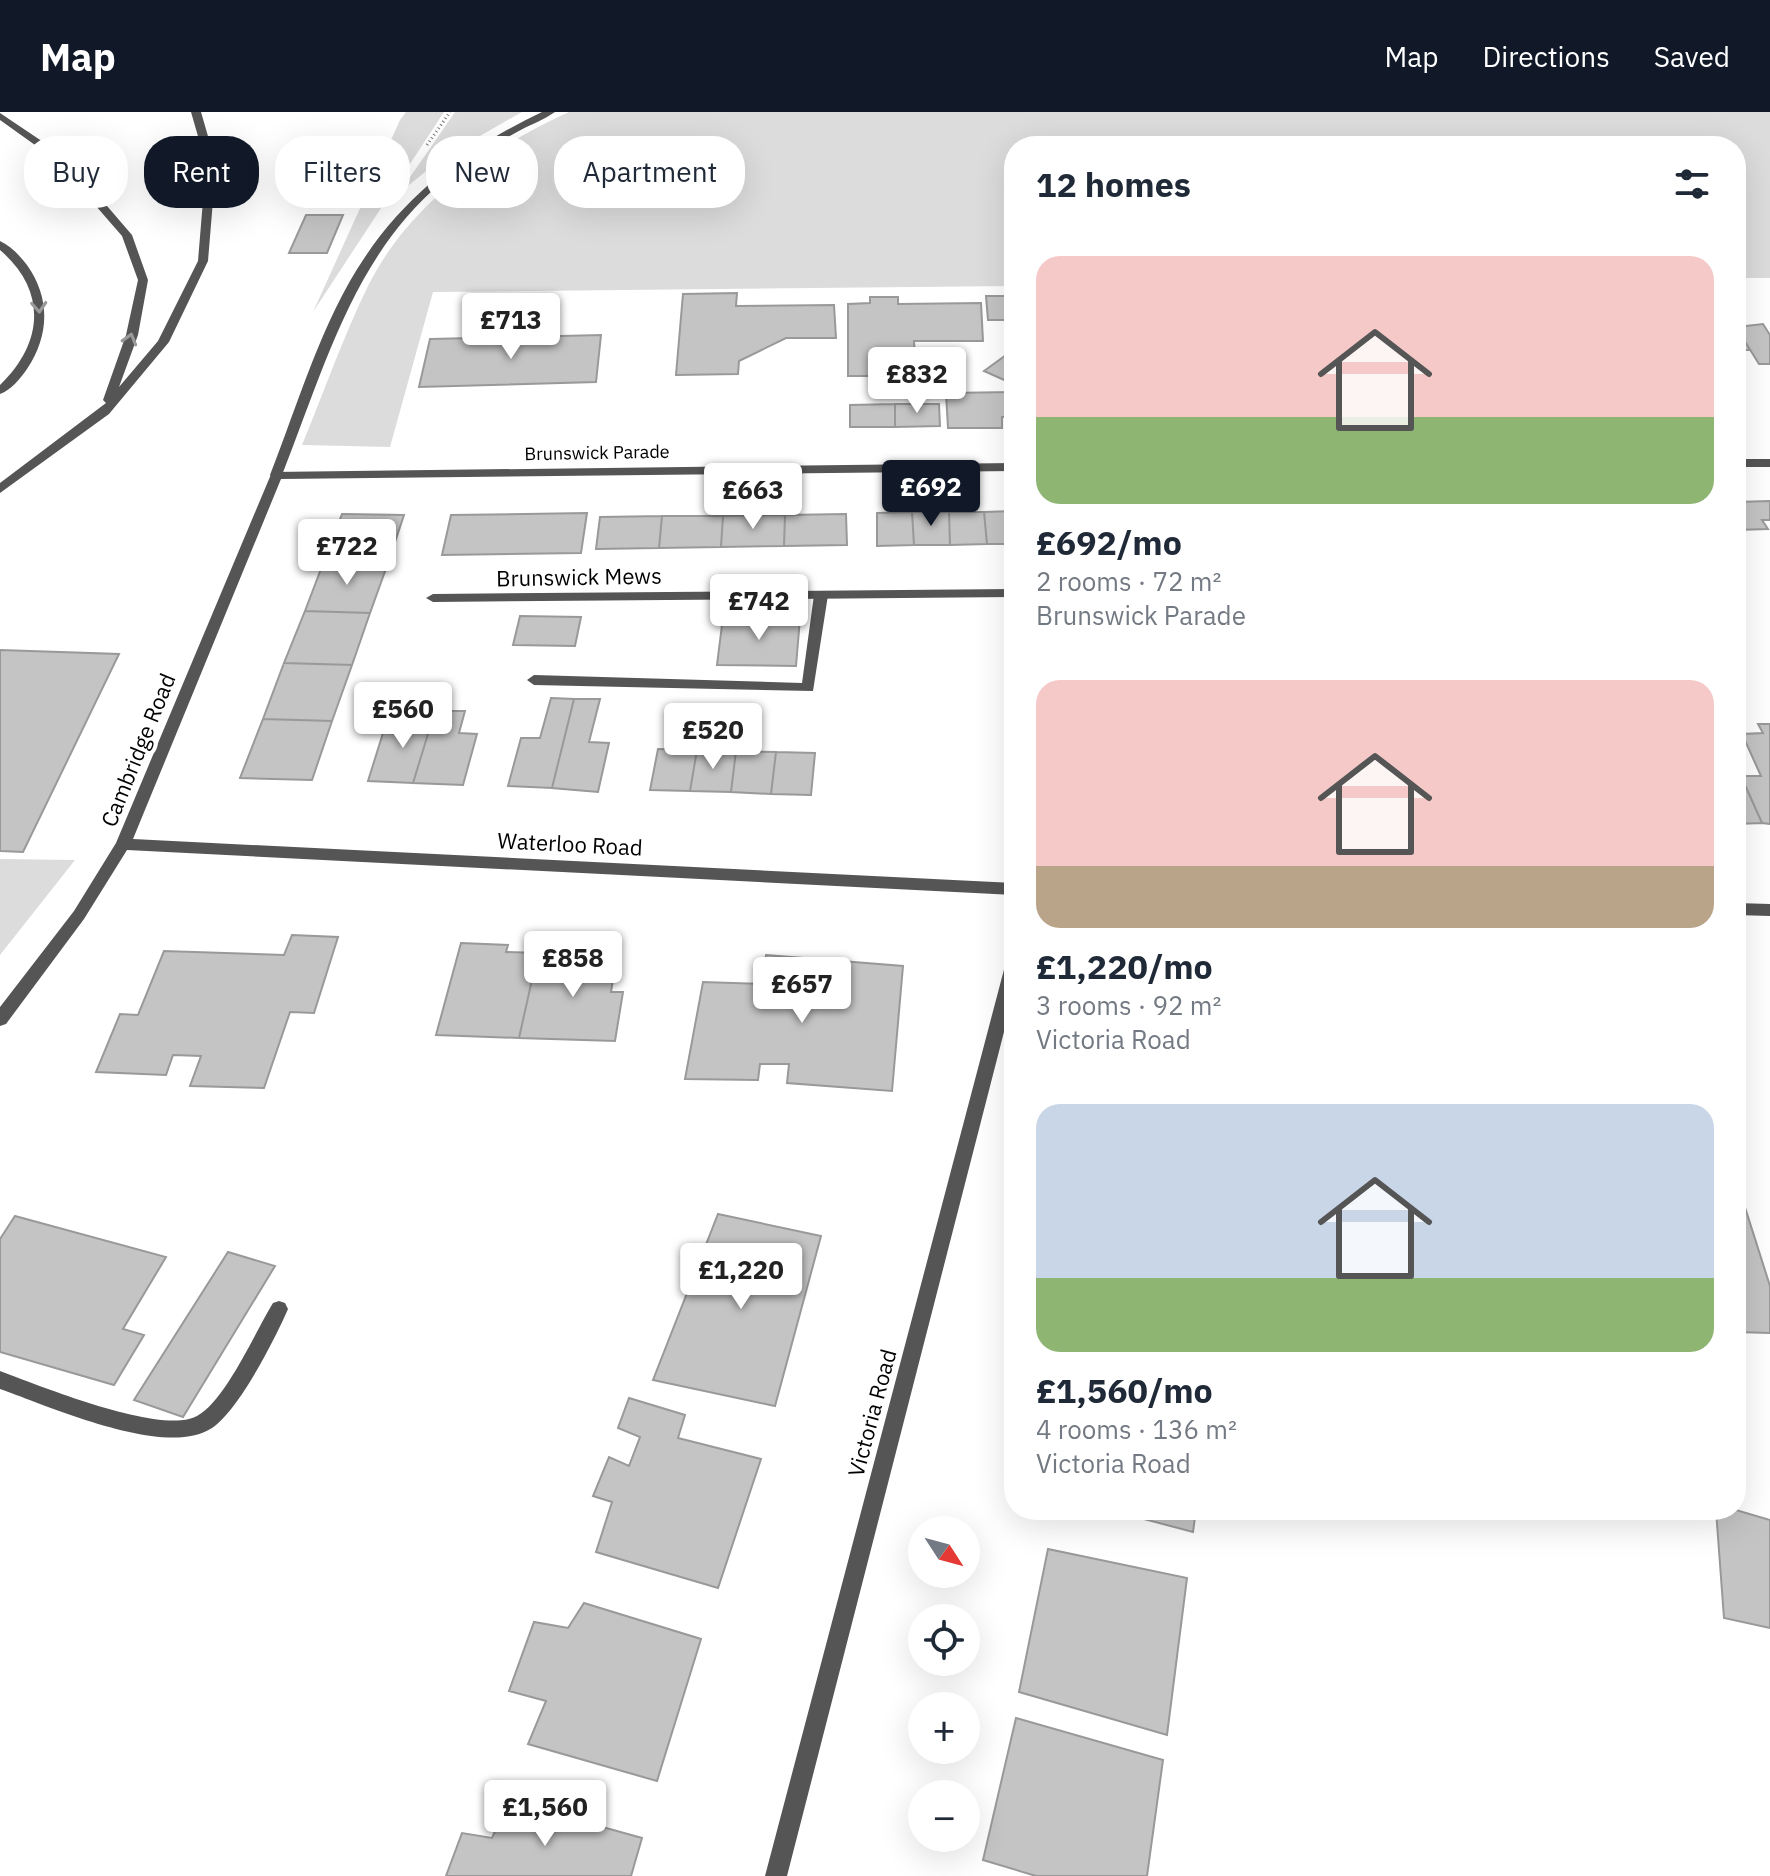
<!DOCTYPE html>
<html lang="en">
<head>
<meta charset="utf-8">
<style>
  body { margin:0; font-family:"IBM Plex Sans",sans-serif; background:#f6f6f7; color:#1f2937; height:100vh; display:flex; flex-direction:column; font-size:30px; white-space:nowrap }
  * { box-sizing:border-box; margin:0 }
  p { font-size:26px; color:#747a83 }
  .icon { flex:none; width:44px; height:44px; fill:none; stroke:currentColor; stroke-width:2; stroke-linecap:round; stroke-linejoin:round }
  .map { position:relative; flex:1; overflow:hidden }
  .drawer { position:absolute; left:1004px; top:24px; width:742px; height:1384px; display:flex; flex-direction:column; background:#fff; border-radius:32px; box-shadow:0 8px 32px #0002 }
  .drawer>* { flex:none }
  .top-card { position:absolute; left:24px; top:24px; width:760px; height:72px; display:flex; gap:16px }
  .needle { width:52px; rotate:126deg }
  .buttons { position:absolute; left:908px; top:1404px; display:grid; gap:16px }
  .buttons a { display:grid; place-items:center; width:72px; height:72px; border-radius:50%; background:#fff; box-shadow:0 8px 32px #0002; font-size:40px }
  .price { position:absolute; translate:-50% -68px; padding:0 18px; border-radius:8px; background:#fff; color:#222; font-size:26px; line-height:52px; filter:drop-shadow(0 2px 4px #0008) }
  .price::after { content:''; position:absolute; left:50%; top:48px; width:24px; height:18px; margin-left:-12px; background:inherit; clip-path:polygon(0 0,100% 0,50% 100%) }
  .price.current { background:#111827; color:#fff }
  ul { padding:0; list-style:none }
  li { display:grid; align-content:center; gap:16px; height:424px; padding:0 32px }
  li span { display:grid; place-items:center; height:248px; border-radius:24px; color:#555 }
  li>.icon { margin-inline-start:auto }
  span .icon { width:144px; height:144px; fill:#fffc; stroke-width:1 }
  li b { font-size:34px }
  h2 { display:flex; justify-content:space-between; align-items:center; height:96px; padding:0 32px; font-size:34px }
  .pill { padding:0 28px; border-radius:32px; background:#fff; box-shadow:0 8px 32px #0002; font-size:28px; line-height:72px }
  .pill.current { background:#111827; color:#fff }
  header { display:flex; align-items:center; gap:48px; box-sizing:border-box; height:112px; padding:0 40px; background:#111827; color:#fff }
  header strong { font-size:38px }
  nav { display:flex; gap:44px; margin-inline-start:auto; font-size:28px }
  .map>svg:first-child { display:block }
</style>
</head>
<body>
<header>
<strong>Map</strong>
<nav><a>Map</a><a>Directions</a><a>Saved</a></nav>
</header>
<div class="map">
<svg width="1770" height="1764" viewBox="0 0 1770 1764">
  <rect width="100%" height="100%" fill="#fff"/>
  <path fill="#dcdcdc" d="M406 0H444L313 200 400 8Z
    M455 0H522L445 44 399 81Z
    M569 0H1770V166H1736V34H1014V174L433 180 390 335 302 333C324 280 343 225 368 174 409 92 488 37 569 0Z
    M0 747 75 748 0 843Z"/>
  <path fill="#c4c4c4" stroke="#999" stroke-width="2" d="M306 103H343L327 141H289Z
    M737 181 736 194 834 193 836 226H786L739 249 738 262 676 263 683 182Z
    M986 184H1014V208H988Z
    M870 185H898V192L981 191 983 229H914L916 264H848V192L870 191Z
    M1763 212 1770 223V252H1759L1736 215Z
    M1736 215 1750 238H1736Z
    M601 223 596 270 419 275 430 227Z
    M1009 241 1014 243 1013 272 984 259Z
    M1014 280V305H1002V316H948L946 281Z
    M895 292H939L940 314 895 315Z
    M895 292V315H850V293Z
    M1770 389V408H1762L1768 417 1736 418V390Z
    M1014 399V432H987L984 400Z
    M912 400H949L950 433H914Z
    M912 400 914 433 877 434V401Z
    M949 400H984L987 432 950 433Z
    M587 401 581 441 442 443 451 403Z
    M342 402 404 403 388 451 324 449Z
    M846 402 847 433 784 434 785 403Z
    M785 403 784 434 721 435 723 404Z
    M662 404H723L721 435 659 436Z
    M662 404 659 436 596 437 600 405Z
    M324 449 388 451 370 501 305 499Z
    M305 499 370 501 352 553 284 551Z
    M520 504 581 505 575 534 513 533Z
    M723 505 800 506 796 554 717 553Z
    M0 538 119 542 23 740 0 739Z
    M284 551 352 553 332 609 263 607Z
    M551 586 574 587 552 676 508 674 521 626H540Z
    M574 587H600L589 630 609 631 598 680 552 676Z
    M410 597 435 599 413 671 368 669 383 621 402 622Z
    M435 599H465L459 621 477 622 463 673 413 671Z
    M263 607 332 609 312 668 240 666Z
    M1758 612H1770V712L1762 711 1741 664H1761L1742 622 1763 621Z
    M658 637 697 638 690 679 650 678Z
    M697 638 736 639 731 680 690 679Z
    M736 639 776 640 771 682 731 680Z
    M776 640 815 641 811 683 771 682Z
    M1736 664H1741L1762 711 1736 712Z
    M292 823 338 825 314 901 290 900 264 976 190 974 201 944 173 943 166 963 96 960 120 902 138 903 164 839 284 843Z
    M461 831 508 833 506 840 538 841 519 926 436 923Z
    M538 841 617 843 611 880H623L615 929 519 926Z
    M766 843 903 854 892 979 787 971 789 952H760L758 968 685 967 703 870 763 872Z
    M1736 1067 1770 1174V1221L1736 1220Z
    M718 1102 821 1124 775 1294 653 1268Z
    M15 1104 166 1145 123 1217 144 1223 114 1273 0 1240V1127Z
    M228 1140 275 1154 183 1305 134 1288Z
    M629 1286 685 1303 678 1326 761 1347 718 1476 596 1440 612 1390 593 1384 609 1345 629 1354 640 1325 618 1316Z
    M1110 1398H1196L1193 1420Z
    M1716 1398H1736L1770 1408V1516L1724 1506Z
    M1048 1437 1187 1466 1167 1623 1019 1580Z
    M584 1491 701 1527 657 1669 528 1632 546 1589 509 1579 534 1510 568 1516Z
    M1016 1606 1163 1648 1147 1764H1036L983 1748Z
    M509 1689 642 1726 631 1764H446L462 1721 492 1726Z"/>
  <g fill="none" stroke-linecap="round" stroke-linejoin="round">
    <path stroke="#777" stroke-width="3" stroke-dasharray="1 3" stroke-linecap="butt" d="M427 33 450 0"/>
    <path fill="#555" fill-rule="evenodd" d="M191 0H201L216 52 208 149 169 230 109 302 0 381V371L106 291 103 288 126 223 138 168 122 124 56 48 0 8V1L64 44 132 123 148 168 138 223 119 275 158 229 198 149 206 52Z
      M542 0H555C544 8 529 13 517 20 490 35 465 52 441 71 353 145 323 260 282 363L280 366H272L270 363C298 292 322 208 365 145 409 79 472 33 542 0Z
      M0 129C11 134 20 144 27 153 51 187 49 224 27 257 20 267 11 278 0 282V273C44 231 47 178 0 138Z
      M821 479 828 483 813 579 534 573 527 568 534 563 802 571 814 483Z
      M279 1189 285 1191 288 1197C275 1227 239 1298 212 1316 166 1347 49 1294 0 1277V1259C38 1273 162 1324 197 1304 226 1288 255 1220 273 1191Z"/>
    <path fill="#555" fill-rule="evenodd" d="M1736 347H1770V355H1736Z
      M1014 351V359L281 367 133 727 1014 771V783L127 738 84 807 6 912 0 914V895L74 799 116 731 272 360Z
      M1014 477V485L433 490 426 486 433 482Z
      M1736 791 1770 792V804L1736 803Z
      M1014 844V881L787 1764H765L1006 850 1008 846Z"/>
  </g>
  <defs><path id="oneway-chevron" d="M-2-3.5L2.5 0L-2 3.5" fill="none" stroke-width="1.6" stroke-linecap="round" stroke-linejoin="round" transform="scale(2)"/></defs>
  <g stroke="#999">
    <use href="#oneway-chevron" transform="translate(39 195) rotate(86)"/>
    <use href="#oneway-chevron" transform="translate(130 227) rotate(-74)"/>
  </g>
  <g text-anchor="middle" stroke-width="8" stroke-linejoin="round" paint-order="stroke">
    <g font-size="18" fill="#000" stroke="#fff">
      <text transform="translate(597 341) rotate(-1)" y="6">Brunswick Parade</text>
    </g>
    <g font-size="22" fill="#000" stroke="#fff">
      <text transform="translate(579 465) rotate(-1)" y="8">Brunswick Mews</text>
      <text transform="translate(138 638) rotate(-68)" y="8">Cambridge Road</text>
      <text transform="translate(570 732) rotate(3)" y="8">Waterloo Road</text>
      <text transform="translate(872 1301) rotate(-75)" y="8">Victoria Road</text>
    </g>
  </g>
</svg>
<div class="buttons">
<a><svg class="needle" viewBox="-14 -14 28 28"><path d="M0-13l5 13h-10z" fill="#e53935"/><path d="M0 13l5-13h-10z" fill="#747a83"/></svg></a>
<a><svg class="icon" aria-label="locate" viewBox="0 0 24 24"><circle cx="12" cy="12" r="6"/><path d="M12 2v4M12 18v4M2 12h4M18 12h4"/></svg></a>
<a>+</a>
<a>−</a>
</div>
<b class="price" style="left:511px;top:249px">£713</b>
<b class="price" style="left:917px;top:303px">£832</b>
<b class="price current" style="left:931px;top:416px">£692</b>
<b class="price" style="left:753px;top:419px">£663</b>
<b class="price" style="left:347px;top:475px">£722</b>
<b class="price" style="left:759px;top:530px">£742</b>
<b class="price" style="left:403px;top:638px">£560</b>
<b class="price" style="left:713px;top:659px">£520</b>
<b class="price" style="left:573px;top:887px">£858</b>
<b class="price" style="left:802px;top:913px">£657</b>
<b class="price" style="left:741px;top:1199px">£1,220</b>
<b class="price" style="left:545px;top:1736px">£1,560</b>
<div class="top-card">
<a class="pill">Buy</a>
<a class="pill current">Rent</a>
<a class="pill">Filters</a>
<a class="pill">New</a>
<a class="pill">Apartment</a>
</div>
<section class="drawer">
<h2>12 homes<svg class="icon" aria-label="filters" viewBox="0 0 24 24"><path d="M4 7h16M4 17h16"/><circle cx="9" cy="7" r="2"/><circle cx="15" cy="17" r="2"/></svg></h2>
<ul>
<li><span style="background:linear-gradient(#f6c9c9 65%,#8fb573 0)"><svg class="icon" aria-label="home" viewBox="0 0 24 24"><path d="M3 11l9-7 9 7M6 9v11h12V9"/></svg></span><div><b>£692/mo</b><p>2 rooms · 72 m²</p><p>Brunswick Parade</p></div></li>
<li><span style="background:linear-gradient(#f6c9c9 75%,#b9a48a 0)"><svg class="icon" aria-label="home" viewBox="0 0 24 24"><path d="M3 11l9-7 9 7M6 9v11h12V9"/></svg></span><div><b>£1,220/mo</b><p>3 rooms · 92 m²</p><p>Victoria Road</p></div></li>
<li><span style="background:linear-gradient(#c9d6e8 70%,#8fb573 0)"><svg class="icon" aria-label="home" viewBox="0 0 24 24"><path d="M3 11l9-7 9 7M6 9v11h12V9"/></svg></span><div><b>£1,560/mo</b><p>4 rooms · 136 m²</p><p>Victoria Road</p></div></li>
</ul>
</section>
</div>
</body>
</html>
